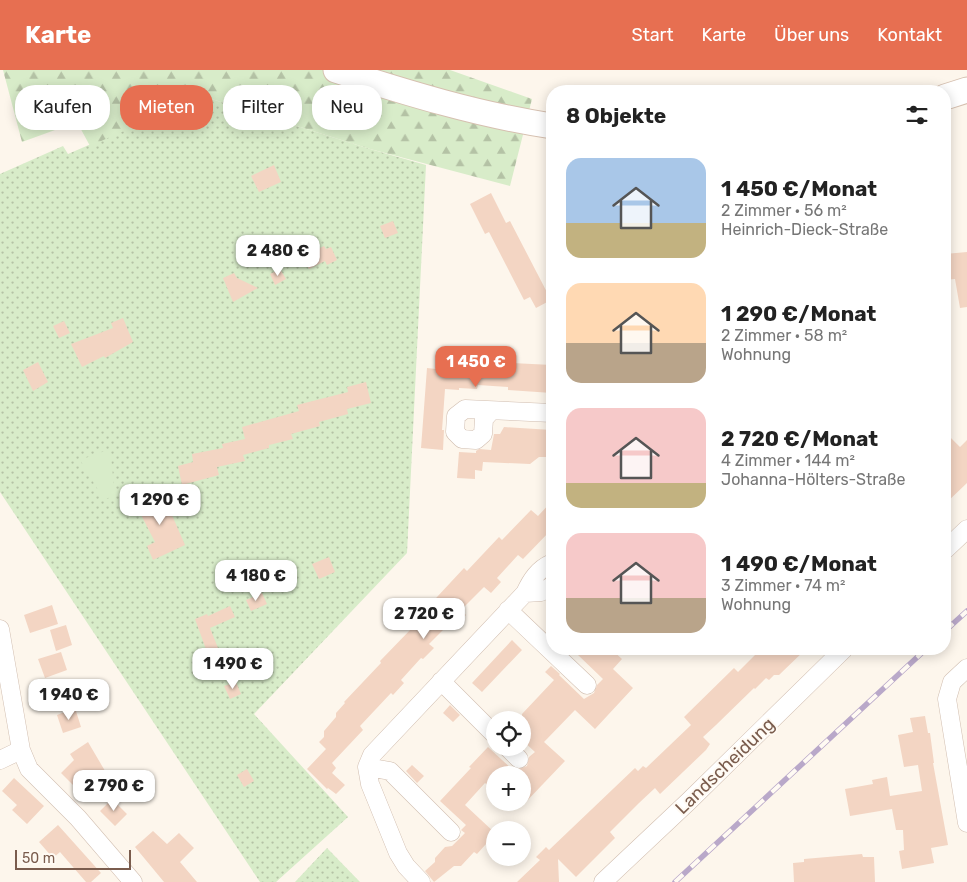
<!DOCTYPE html>
<html lang="de">
<head>
<meta charset="utf-8">
<style>
  body { margin:0; font-family:Rubik,sans-serif; background:#f6f6f6; color:#222; height:100vh; display:flex; flex-direction:column; font-size:19px; white-space:nowrap }
  * { box-sizing:border-box; margin:0 }
  p { font-size:16px; color:#767676 }
  .icon { flex:none; width:28px; height:28px; fill:none; stroke:currentColor; stroke-width:2; stroke-linecap:round; stroke-linejoin:round }
  .map { position:relative; flex:1; overflow:hidden }
  .side { position:absolute; left:546px; top:15px; width:405px; height:570px; display:flex; flex-direction:column; background:#fff; border-radius:20px; box-shadow:0 2px 12px #0003 }
  .side>* { flex:none }
  .top-card { position:absolute; left:15px; top:15px; width:456px; height:45px; display:flex; gap:10px }
  .tools { position:absolute; left:486px; top:641px; display:grid; gap:10px }
  .tools a { display:grid; place-items:center; width:45px; height:45px; border-radius:50%; background:#fff; box-shadow:0 2px 12px #0003; font-size:25px }
  .scale { position:absolute; left:15px; bottom:12px; width:116px; box-sizing:border-box; padding-left:5px; border:2px solid #7a5c4d; border-top:0; font-size:14px; line-height:18px; white-space:nowrap; color:#7a5c4d; -webkit-text-stroke:4px #fffaf3; paint-order:stroke }
  .price { position:absolute; translate:-50% -42px; padding:0 11px; border-radius:10px; background:#fff; color:#222; font-size:16px; line-height:32px; filter:drop-shadow(0 1px 2px #0008) }
  .price::after { content:''; position:absolute; left:50%; top:30px; width:15px; height:11px; margin-left:-8px; background:inherit; clip-path:polygon(0 0,100% 0,50% 100%) }
  .price.on { background:#e76f51; color:#fff }
  ul { padding:0; list-style:none }
  li { display:flex; align-items:center; gap:15px; height:125px; padding:0 20px }
  li span { display:grid; place-items:center; flex:none; width:140px; height:100px; border-radius:15px; color:#555 }
  li>.icon { margin-inline-start:auto }
  span .icon { width:60px; height:60px; fill:#fffc; stroke-width:1 }
  li b { font-size:21px }
  h2 { display:flex; justify-content:space-between; align-items:center; height:60px; padding:0 20px; font-size:21px }
  .pill { padding:0 18px; border-radius:20px; background:#fff; box-shadow:0 2px 12px #0003; font-size:18px; line-height:45px }
  .pill.on { background:#e76f51; color:#fff }
  header { display:flex; align-items:center; gap:30px; box-sizing:border-box; height:70px; padding:0 25px; background:#e76f51; color:#fff }
  header strong { font-size:24px }
  nav { display:flex; gap:28px; margin-inline-start:auto; font-size:18px }
  .map>svg:first-child { display:block }
</style>
</head>
<body>
<header>
<strong>Karte</strong>
<nav><a>Start</a><a>Karte</a><a>Über uns</a><a>Kontakt</a></nav>
</header>
<div class="map">
<svg width="967" height="812" viewBox="0 0 967 812">
  <defs>
    <pattern id="grass-dots" width="8" height="8" patternUnits="userSpaceOnUse" patternTransform="scale(1.25)"><rect width="8" height="8" fill="#d8ecc9"/><path d="M2 2h.1M6 6h.1" fill="none" stroke="#b4c2a5" stroke-width="1.8" stroke-linecap="round"/></pattern>
    <pattern id="forest-firs" width="22" height="20" patternUnits="userSpaceOnUse" patternTransform="scale(1.25)"><rect width="22" height="20" fill="#d8ecc9"/><path d="M5 1l3.5 6h-7zM16 11l3.5 6h-7z" fill="#b4c2a5"/></pattern>
  </defs>
  <rect width="100%" height="100%" fill="#fdf6ec"/>
  <path fill="url(#grass-dots)" d="M202 26 370 79 426 95 407 483 254 644 348 747 276 812H260L0 422V104L63 76 68 84Z
    M327 778 360 812H295Z"/>
  <path fill="url(#forest-firs)" d="M3 0H450L532 29 510 116 370 79 202 26 90 76 77 52 22 72Z"/>
  <path fill="#d8ecc9" d="M110 379 115 425 104 430 80 390Z"/>
  <path fill="#f3d5c3" d="M274 95 281 112 259 122 251 106Z
    M491 123 506 153 510 151 551 230 536 238 530 227 524 230 489 162 485 164 470 134Z
    M393 151 398 163 385 168 380 156Z
    M310 167 316 180 324 176 326 179 331 177 337 190 327 195 325 191 309 199 294 173Z
    M967 182V237L960 238 955 209 945 210V184Z
    M280 199 286 209 275 215 270 204Z
    M234 203 237 208 258 218 233 232 223 208Z
    M123 248 133 272 105 288 104 286 82 297 71 274 113 258 111 253Z
    M64 251 70 263 59 268 53 256Z
    M493 288 512 289V293L552 295V323L508 320V317L478 315 477 319 459 318V320L445 319 443 347 442 360H444L443 380 421 378 427 298 436 299V296L460 297V290L493 291Z
    M38 292 48 312 33 321 23 300Z
    M366 312 371 333 347 339 348 344 319 352 320 356 291 364 293 369 269 375V378L243 385 245 391 217 397 219 405 182 415 178 396 193 392 192 384 223 378 222 374 245 369 242 357 299 341 297 335 348 322 347 317Z
    M504 357 552 360V382H551L550 387H539L530 394 483 392 482 401 475 400V409L457 408 459 382 476 383V381L479 379 491 380 494 364H500Z
    M945 362 960 377 967 370V413L945 434Z
    M139 422 160 428 165 438 168 436 185 475 153 490 147 476 155 472 137 437 142 434Z
    M552 431V450L548 455 552 459 523 489 518 485 497 508 501 512 491 523 484 517 461 540 466 545 456 555 452 551 429 574 434 578 423 589 421 588 401 610 404 613 393 625 391 623 360 656 363 660 332 693 336 698 332 703 345 715 336 724 328 718 327 719 307 699 326 679 319 672 324 667V661L336 647V643L345 633 344 632 381 593 380 591 412 558 410 556 464 498 467 501 499 467 502 470 531 440 538 446Z
    M329 487 335 502 319 509 312 494Z
    M262 523 267 534 251 541 246 530Z
    M52 535 58 554 30 563 24 545Z
    M230 536 235 547 210 558 218 578 207 582 195 549 207 544 208 546Z
    M66 555 72 575 56 581 50 560Z
    M512 570 522 580 482 622 472 613Z
    M584 579H611L622 589 613 599 633 618 595 659 575 640 544 672 565 691 522 736V705H495V722L485 713 465 735 495 763V764L477 784 474 782 461 796H454L434 812 425 801 435 792V788L445 777 452 776 465 763 461 760 466 755 440 731 471 698 469 697 488 677 515 702 518 699 527 696 529 687 535 682 522 670V644L554 610 545 602 551 596 560 604 559 605 584 629 594 623 597 615 603 609 578 585Z
    M761 579H806L779 605H774L769 610 766 608 755 619 754 618 716 655 703 667 710 674 706 680 660 724 655 718 639 733 610 762 615 768 576 807 558 789 559 812H517L540 790 536 787 546 777 549 780 635 698 638 701 643 696 646 698 691 655 684 647 734 598 738 602Z
    M61 582 67 600 45 608 38 589Z
    M250 586 256 597 244 602 239 592Z
    M236 612 241 624 230 629 224 616Z
    M450 635 460 645 453 652 443 643Z
    M75 638 81 657 63 663 57 645Z
    M925 646 928 663H930L934 693H933L948 775 931 778 934 793 902 799 899 781 904 780 903 760H896L892 739 850 746 845 719 873 714 872 710 887 707 890 726 922 721 918 695 904 697 898 665 913 662 910 648Z
    M88 672 108 706 113 702 123 712 108 726 95 713 83 725 61 703 74 690 70 684Z
    M412 695 424 706 417 713 406 701Z
    M247 699 254 711 244 717 237 705Z
    M14 708 44 736 27 754 12 740 17 735 2 721Z
    M112 729 127 744 115 756 100 741Z
    M58 755 101 803 91 812H86L60 782 53 788 39 772Z
    M153 761 167 774 179 763 194 778 180 792 197 812H164L135 777Z
    M862 784 863 787H874L875 812H794L793 793 804 792V789Z"/>
  <g fill="none" stroke-linecap="round" stroke-linejoin="round">
    <defs>
      <path id="minor" d="M491 341 484 349 483 364 476 370 462 369 455 362 456 346 465 339 552 343
        M945 480 967 459
        M525 523 541 522 552 516
        M508 540 587 615
        M0 559 21 680
        M967 598 952 612 947 629 967 753
        M441 611 495 665
        M508 678 519 689
        M0 690 21 680 29 699 78 748 133 812
        M367 697 390 701 451 762
        M421 812 406 796 398 783 370 714 367 697 372 685 525 523C531 510 538 499 552 493
        M603 812 689 731 844 579"/>
      <path id="secondary" d="M336 0C407 23 479 45 552 56
        M945 27 967 20"/>
    </defs>
    <use href="#minor" stroke="#d1beb0" stroke-width="19"/>
    <use href="#secondary" stroke="#d6c0b0" stroke-width="27"/>
    <use href="#minor" stroke="#fff" stroke-width="18"/>
    <use href="#secondary" stroke="#fff" stroke-width="25"/>
    <defs>
      <path id="rail" d="M945 561 967 541
        M675 812 926 579"/>
    </defs>
    <use href="#rail" stroke="#b9a8c9" stroke-width="5.5"/>
    <use href="#rail" stroke="#fffaf3" stroke-width="4" stroke-dasharray="11" stroke-linecap="butt"/>
  </g>
  <g text-anchor="middle" stroke-width="4" stroke-linejoin="round" paint-order="stroke">
    <g font-size="18" fill="#7a5c4d" stroke="#fffaf3">
      <text transform="translate(725 696) rotate(-44)" y="6">Landscheidung</text>
    </g>
  </g>
</svg>
<div class="tools">
<a><svg class="icon" aria-label="locate" viewBox="0 0 24 24"><circle cx="12" cy="12" r="6"/><path d="M12 2v4M12 18v4M2 12h4M18 12h4"/></svg></a>
<a>+</a>
<a>−</a>
</div>
<div class="scale">50 m</div>
<b class="price" style="left:278px;top:207px">2 480 €</b>
<b class="price on" style="left:476px;top:318px">1 450 €</b>
<b class="price" style="left:160px;top:456px">1 290 €</b>
<b class="price" style="left:256px;top:532px">4 180 €</b>
<b class="price" style="left:424px;top:570px">2 720 €</b>
<b class="price" style="left:233px;top:620px">1 490 €</b>
<b class="price" style="left:69px;top:651px">1 940 €</b>
<b class="price" style="left:114px;top:742px">2 790 €</b>
<div class="top-card">
<a class="pill">Kaufen</a>
<a class="pill on">Mieten</a>
<a class="pill">Filter</a>
<a class="pill">Neu</a>
</div>
<section class="side">
<h2>8 Objekte<svg class="icon" aria-label="filters" viewBox="0 0 24 24"><path d="M4 7h16M4 17h16"/><circle cx="9" cy="7" r="2"/><circle cx="15" cy="17" r="2"/></svg></h2>
<ul>
<li><span style="background:linear-gradient(#a9c7e8 65%,#c2b280 0)"><svg class="icon" aria-label="home" viewBox="0 0 24 24"><path d="M3 11l9-7 9 7M6 9v11h12V9"/></svg></span><div><b>1 450 €/Monat</b><p>2 Zimmer · 56 m²</p><p>Heinrich-Dieck-Straße</p></div></li>
<li><span style="background:linear-gradient(#ffd9b3 60%,#b9a48a 0)"><svg class="icon" aria-label="home" viewBox="0 0 24 24"><path d="M3 11l9-7 9 7M6 9v11h12V9"/></svg></span><div><b>1 290 €/Monat</b><p>2 Zimmer · 58 m²</p><p>Wohnung</p></div></li>
<li><span style="background:linear-gradient(#f6c9c9 75%,#c2b280 0)"><svg class="icon" aria-label="home" viewBox="0 0 24 24"><path d="M3 11l9-7 9 7M6 9v11h12V9"/></svg></span><div><b>2 720 €/Monat</b><p>4 Zimmer · 144 m²</p><p>Johanna-Hölters-Straße</p></div></li>
<li><span style="background:linear-gradient(#f6c9c9 65%,#b9a48a 0)"><svg class="icon" aria-label="home" viewBox="0 0 24 24"><path d="M3 11l9-7 9 7M6 9v11h12V9"/></svg></span><div><b>1 490 €/Monat</b><p>3 Zimmer · 74 m²</p><p>Wohnung</p></div></li>
</ul>
</section>
</div>
</body>
</html>
